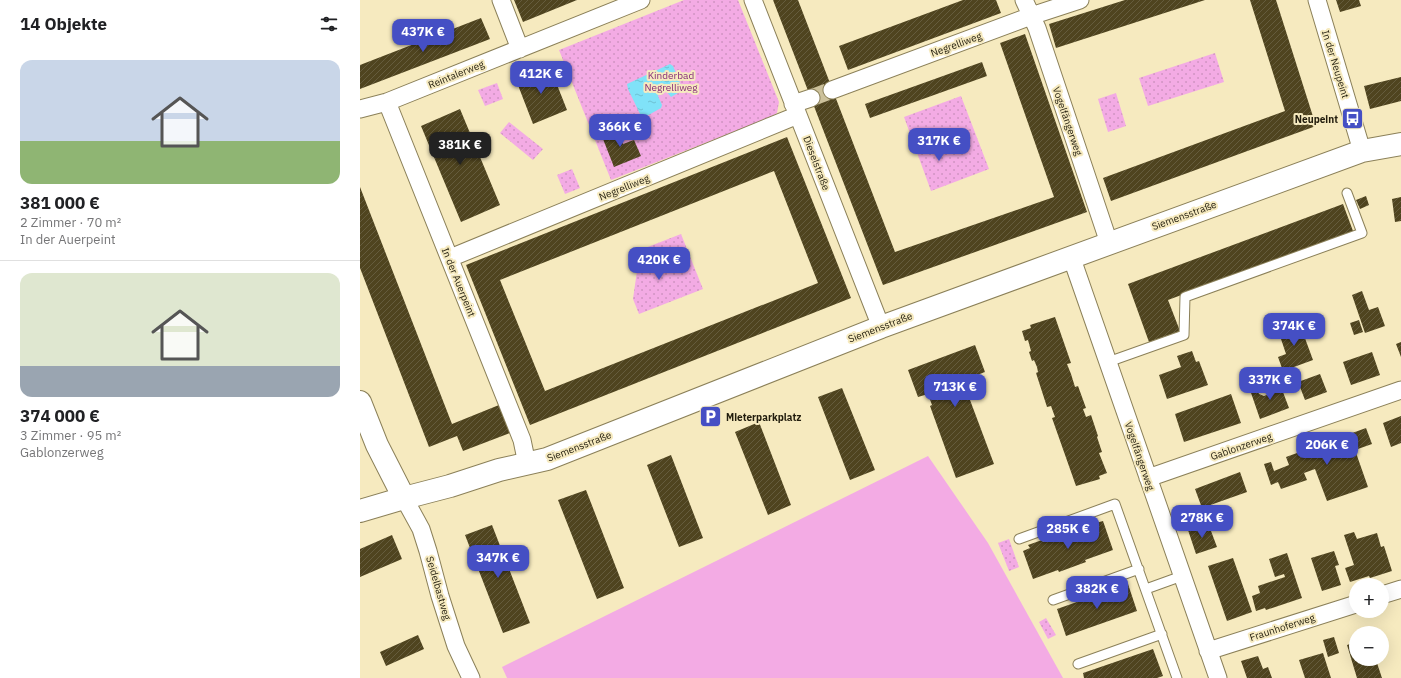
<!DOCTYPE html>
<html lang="de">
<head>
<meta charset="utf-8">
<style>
  body { margin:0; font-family:"IBM Plex Sans",sans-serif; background:#f6f6f6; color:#202124; height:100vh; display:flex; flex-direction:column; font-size:15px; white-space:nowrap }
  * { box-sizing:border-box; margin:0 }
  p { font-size:13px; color:#757577 }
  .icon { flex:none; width:22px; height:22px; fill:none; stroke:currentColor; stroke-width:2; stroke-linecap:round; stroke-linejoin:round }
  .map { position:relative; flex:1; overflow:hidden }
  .panel { display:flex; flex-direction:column; background:#fff; width:360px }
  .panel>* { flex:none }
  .controls { position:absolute; left:989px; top:578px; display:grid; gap:8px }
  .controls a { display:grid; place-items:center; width:40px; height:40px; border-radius:50%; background:#fff; box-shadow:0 4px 16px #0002; font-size:20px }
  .price { position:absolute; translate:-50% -34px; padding:0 9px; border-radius:8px; background:#454fc4; color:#fff; font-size:13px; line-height:26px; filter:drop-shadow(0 1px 2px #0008) }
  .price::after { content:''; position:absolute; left:50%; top:24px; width:12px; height:9px; margin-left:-6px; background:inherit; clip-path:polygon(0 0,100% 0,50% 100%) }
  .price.selected { background:#222; color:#fff }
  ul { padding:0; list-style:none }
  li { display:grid; align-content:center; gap:8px; height:212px; padding:0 20px }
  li+li { border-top:1px solid #e0e0e0 }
  li span { display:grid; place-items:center; height:124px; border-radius:12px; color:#555 }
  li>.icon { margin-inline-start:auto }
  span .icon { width:72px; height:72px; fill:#fffc; stroke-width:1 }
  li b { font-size:17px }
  h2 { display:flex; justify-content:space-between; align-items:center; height:48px; padding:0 20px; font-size:17px }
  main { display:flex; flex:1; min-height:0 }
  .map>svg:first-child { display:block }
</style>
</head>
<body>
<main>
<section class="panel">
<h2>14 Objekte<svg class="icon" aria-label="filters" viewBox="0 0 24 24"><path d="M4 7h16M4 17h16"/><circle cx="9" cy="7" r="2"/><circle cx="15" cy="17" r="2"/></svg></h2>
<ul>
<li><span style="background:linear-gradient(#c9d6e8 65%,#8fb573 0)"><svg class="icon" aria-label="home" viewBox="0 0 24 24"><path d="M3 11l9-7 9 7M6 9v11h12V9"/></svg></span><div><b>381 000 €</b><p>2 Zimmer · 70 m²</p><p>In der Auerpeint</p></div></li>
<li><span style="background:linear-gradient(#dfe7d0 75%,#9aa5b1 0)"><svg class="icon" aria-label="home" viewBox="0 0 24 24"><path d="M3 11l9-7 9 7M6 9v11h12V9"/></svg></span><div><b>374 000 €</b><p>3 Zimmer · 95 m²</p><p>Gablonzerweg</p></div></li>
</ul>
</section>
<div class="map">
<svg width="1041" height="678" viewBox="0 0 1041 678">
  <defs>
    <pattern id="park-dots" width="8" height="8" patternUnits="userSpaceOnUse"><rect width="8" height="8" fill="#f3abe4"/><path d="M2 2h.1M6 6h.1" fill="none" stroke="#d093c2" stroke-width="1.8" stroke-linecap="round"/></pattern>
    <pattern id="water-ripples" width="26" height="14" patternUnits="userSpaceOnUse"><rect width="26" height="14" fill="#80e2f8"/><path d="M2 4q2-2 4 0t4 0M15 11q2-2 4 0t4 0" fill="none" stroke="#6ec1d3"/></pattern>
    <pattern id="building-hatch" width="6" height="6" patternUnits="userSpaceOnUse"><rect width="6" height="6" fill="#4f441f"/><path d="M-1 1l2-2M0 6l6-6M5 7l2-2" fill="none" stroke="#655c3d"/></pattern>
  </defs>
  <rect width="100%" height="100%" fill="#f6eabf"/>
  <path fill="#f3abe4" d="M568 456 628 543 703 678H147L142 667Z"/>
  <path fill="url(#park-dots)" d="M324 0H378L419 102 417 113 411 117 251 180 199 50Z
    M855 53 864 82 788 106 779 78Z
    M137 83 143 99 125 106 118 90Z
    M756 93 766 126 748 132 738 99Z
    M601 96 629 169 571 191 544 117Z
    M149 122 183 149 173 160 140 133Z
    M212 169 220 188 205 194 197 175Z
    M321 234 343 289 279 314 273 299 280 250Z
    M649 539 659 567 649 571 638 543Z
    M686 618 696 635 688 639 679 622Z"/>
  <path fill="url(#water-ripples)" d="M310 64 313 66 323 90 311 97 306 91 300 92 298 96 302 105 301 108 285 117 281 116 268 89 267 84Z"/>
  <path fill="url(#building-hatch)" fill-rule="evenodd" d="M154 0H217L163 22Z
    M413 0H438L535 252 694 197 640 43 665 34 727 212 523 285Z
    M603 0H636L641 13 488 70 479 46Z
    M765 0H845L696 48 689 24Z
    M890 0H916L956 126 751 201 743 178 925 111Z
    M976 0H999L1001 6 980 12Z
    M121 18 130 39 0 89V65Z
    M622 62 627 76 510 118 505 104Z
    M190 67 207 110 173 124 156 80Z
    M1041 77V101L1010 109 1004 86Z
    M100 109 140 205 101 222 61 126Z
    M256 127 263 144 274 140 281 156 254 167 241 134Z
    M427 137 491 298 170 425 106 265ZM414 171 458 283 185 391 140 280Z
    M0 187 92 424 139 405 150 433 103 451 97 436 69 447 0 268Z
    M1006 196 1009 205 1000 209 996 200Z
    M1041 197V221L1035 222 1032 199Z
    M983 204 993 231 808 300 820 331 789 342 768 284Z
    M1002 291 1009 310 1018 307 1025 326 1005 333 992 295Z
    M695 317 711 363 707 364 711 374 715 387 718 386 726 408 723 409 726 417 731 415 738 436 737 437 742 452 739 453 747 473 739 476 740 479 716 486 692 418 695 417 691 406 687 407 676 373 678 372 677 367 674 360 672 361 669 352 671 351 668 340 665 341 662 331 671 328 670 325Z
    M999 320 1003 332 994 335 990 323Z
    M939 322 953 360 923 371 918 357 926 354 918 330Z
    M1041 342V357L1036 344Z
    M615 345 625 372 599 382 603 393 607 392 634 464 596 478 570 406 572 405 568 394 558 397 548 370Z
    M832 351 836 362 839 361 848 385 807 399 799 375 821 367 817 356Z
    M1012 352 1020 375 991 385 983 362Z
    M960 374 967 392 945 400 938 382Z
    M918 379 929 408 900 419 890 390 896 387 899 394 904 396 909 394 912 388 911 382Z
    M482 388 515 470 490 480 458 397Z
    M871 394 881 423 824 442 815 414Z
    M1041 416V443L1031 447 1023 423Z
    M399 422 431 505 408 515 375 432Z
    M1006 428 1012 444 995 450 1008 487 967 501 955 469 944 473 947 480 921 489 918 482 911 485 904 464 911 462 914 471 929 465 926 457Z
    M311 455 343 538 319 547 287 465Z
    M880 472 887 492 842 508 835 489Z
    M226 490 264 588 237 599 198 500Z
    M734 520 736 523 743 521 753 550 725 560 726 562 699 572 698 570 673 579 663 551 670 548 668 545 682 540 683 542 696 537 697 540 706 537 707 536 706 534 723 528 722 525Z
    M848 523 857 547 836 554 828 530Z
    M132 525 170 623 143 633 105 535Z
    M994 532 997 539 1017 533 1021 547 1024 546 1032 571 1010 578 1009 576 990 582 985 568 994 565 984 535Z
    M32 535 42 559 0 577V549Z
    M974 551 979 565 975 566 981 585 962 591 951 558Z
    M927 553 942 598 906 610 905 608 896 611 892 596 900 593 898 586 925 577 924 574 915 577 909 559Z
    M873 558 892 612 867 621 848 566Z
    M768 584 777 611 706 636 697 609Z
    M58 635 64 649 26 666 20 652Z
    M974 637 979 653 968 657 963 640Z
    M996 642V659H1018L1019 662 1017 663 1022 678H997L987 645Z
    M793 649 803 676 797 678H724L723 673Z
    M963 653 971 678H945L939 660Z
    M898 656 903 669 908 667 912 678H887L881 661Z"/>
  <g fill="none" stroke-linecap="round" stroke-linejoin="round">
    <path stroke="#ccc19b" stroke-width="17" stroke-dasharray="17 8" stroke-linecap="butt" d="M451 98 472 90"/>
    <defs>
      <path id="service" d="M748 362 824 335 825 297 1002 233 987 193
        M659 539 755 504 817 678
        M786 589 822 576
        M693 600 779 569
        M718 664 802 634"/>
      <path id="minor" d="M141 0 160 49
        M393 0 521 327
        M664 0 677 28 749 243
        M957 0 1002 151
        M472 90 671 16 720 0
        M27 102 162 440 167 464
        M433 104 451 98
        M0 109 27 102 281 0
        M711 256 858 678
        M90 258 438 115
        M788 478 1041 390
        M44 498 61 529 68 551 80 596 96 646 111 678
        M1022 595 1041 589
        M848 651 996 604"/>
      <path id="tertiary" d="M44 498 90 486 139 470 187 459 521 327 1002 151 1041 144"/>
      <path id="secondary" d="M0 402 17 445 44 498 0 511"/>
    </defs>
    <use href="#service" stroke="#8b8059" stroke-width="11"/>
    <use href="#minor" stroke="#8b8059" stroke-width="19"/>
    <use href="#tertiary" stroke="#8b8059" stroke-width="24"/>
    <use href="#secondary" stroke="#8b8059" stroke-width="24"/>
    <use href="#service" stroke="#fff" stroke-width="9"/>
    <use href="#minor" stroke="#fff" stroke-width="17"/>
    <use href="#tertiary" stroke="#fff" stroke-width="22"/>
    <use href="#secondary" stroke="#fff" stroke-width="22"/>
  </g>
  <defs>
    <symbol id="bus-square" viewBox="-11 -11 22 22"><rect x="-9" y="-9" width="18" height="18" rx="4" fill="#454fc4" stroke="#f6eabf"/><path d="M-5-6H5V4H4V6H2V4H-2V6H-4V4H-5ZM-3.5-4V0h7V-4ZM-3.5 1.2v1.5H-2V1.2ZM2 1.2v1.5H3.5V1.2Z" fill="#fff"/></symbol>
    <symbol id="parking-square" viewBox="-11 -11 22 22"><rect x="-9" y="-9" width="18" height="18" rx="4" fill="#454fc4" stroke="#f6eabf"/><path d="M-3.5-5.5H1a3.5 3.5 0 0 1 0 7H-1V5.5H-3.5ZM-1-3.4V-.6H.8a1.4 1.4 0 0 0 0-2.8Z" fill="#fff"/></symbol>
  </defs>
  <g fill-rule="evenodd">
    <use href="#bus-square" x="980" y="106" width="25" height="25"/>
    <use href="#parking-square" x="338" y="404" width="25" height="25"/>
  </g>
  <g text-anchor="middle" stroke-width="4" stroke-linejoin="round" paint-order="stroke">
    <g font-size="10" fill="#221d0d" stroke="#f6eabf">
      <text transform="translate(596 44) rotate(-20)" y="4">Negrelliweg</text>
      <text transform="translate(976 64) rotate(73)" y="4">In der Neupeint</text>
      <text transform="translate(96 74) rotate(-22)" y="4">Reintalerweg</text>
      <text transform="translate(708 121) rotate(71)" y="4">Vogelfängerweg</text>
      <text transform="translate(457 163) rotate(69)" y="4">Dieselstraße</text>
      <text transform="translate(264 187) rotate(-22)" y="4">Negrelliweg</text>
      <text transform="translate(824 215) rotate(-20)" y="4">Siemensstraße</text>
      <text transform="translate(99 282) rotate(68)" y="4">In der Auerpeint</text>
      <text transform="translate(520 327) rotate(-21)" y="4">Siemensstraße</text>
      <text transform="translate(219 446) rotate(-21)" y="4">Siemensstraße</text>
      <text transform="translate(881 446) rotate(-19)" y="4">Gablonzerweg</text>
      <text transform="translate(780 456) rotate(71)" y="4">Vogelfängerweg</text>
      <text transform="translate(79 588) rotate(74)" y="4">Seidelbastweg</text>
      <text transform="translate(922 627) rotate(-18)" y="4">Fraunhoferweg</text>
    </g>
    <g font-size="10" fill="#862d79" stroke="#f6eabf">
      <text x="311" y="79">Kinderbad<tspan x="311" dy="12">Negrelliweg</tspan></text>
    </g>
    <g font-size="10" font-weight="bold" fill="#221d0d" stroke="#f6eabf" text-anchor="end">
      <text x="978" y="123">Neupeint</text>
      <text x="366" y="421" text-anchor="start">Mieterparkplatz</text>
    </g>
  </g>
</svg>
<div class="controls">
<a>+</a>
<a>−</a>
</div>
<b class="price" style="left:63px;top:53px">437K €</b>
<b class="price" style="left:181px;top:95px">412K €</b>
<b class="price" style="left:260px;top:148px">366K €</b>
<b class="price" style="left:579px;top:162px">317K €</b>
<b class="price selected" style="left:100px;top:166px">381K €</b>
<b class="price" style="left:299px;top:281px">420K €</b>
<b class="price" style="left:934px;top:347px">374K €</b>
<b class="price" style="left:910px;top:401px">337K €</b>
<b class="price" style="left:595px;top:408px">713K €</b>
<b class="price" style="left:967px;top:466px">206K €</b>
<b class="price" style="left:842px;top:539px">278K €</b>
<b class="price" style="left:708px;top:550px">285K €</b>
<b class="price" style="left:138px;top:579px">347K €</b>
<b class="price" style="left:737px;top:610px">382K €</b>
</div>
</main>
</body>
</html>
